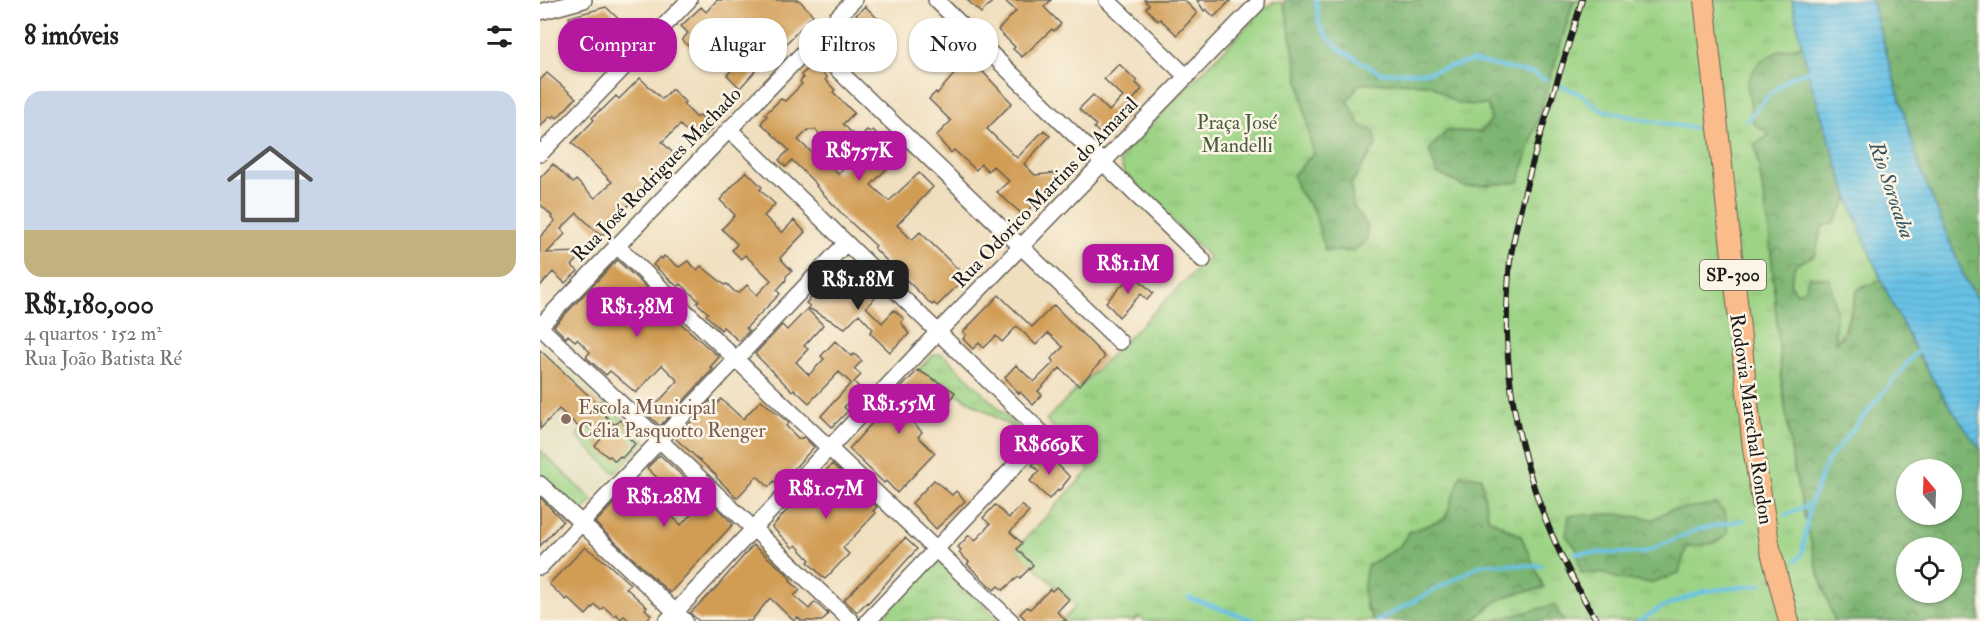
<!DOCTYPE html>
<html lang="pt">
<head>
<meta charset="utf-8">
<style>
  body { margin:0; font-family:"IM FELL Double Pica",serif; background:#f2f2f2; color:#202124; height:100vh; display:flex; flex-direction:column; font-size:22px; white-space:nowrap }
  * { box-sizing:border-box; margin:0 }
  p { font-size:20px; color:#757577 }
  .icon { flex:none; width:33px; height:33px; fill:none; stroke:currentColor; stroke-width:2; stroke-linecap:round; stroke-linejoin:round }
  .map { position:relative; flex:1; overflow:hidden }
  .sheet { display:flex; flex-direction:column; background:#fff; width:540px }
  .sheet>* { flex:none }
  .banner { position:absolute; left:18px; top:18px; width:570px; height:54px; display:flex; gap:12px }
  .needle { width:39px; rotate:341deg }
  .tools { position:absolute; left:1356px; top:459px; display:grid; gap:12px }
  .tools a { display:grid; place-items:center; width:66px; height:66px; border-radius:50%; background:#fff; box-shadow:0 2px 4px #0004; font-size:30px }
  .price { position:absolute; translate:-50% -51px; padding:0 14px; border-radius:12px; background:#b5179e; color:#fff; font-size:20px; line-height:39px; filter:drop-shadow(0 2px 3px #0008) }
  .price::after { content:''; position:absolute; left:50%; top:36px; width:18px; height:14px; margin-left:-9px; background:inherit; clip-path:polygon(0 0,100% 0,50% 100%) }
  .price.current { background:#222; color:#fff }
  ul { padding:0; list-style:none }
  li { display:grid; align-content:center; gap:12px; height:318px; padding:0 24px }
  li span { display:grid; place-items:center; height:186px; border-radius:18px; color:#555 }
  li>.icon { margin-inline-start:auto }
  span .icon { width:108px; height:108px; fill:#fffc; stroke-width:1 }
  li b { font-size:26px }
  h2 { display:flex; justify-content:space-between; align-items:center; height:72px; padding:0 24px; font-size:26px }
  .pill { padding:0 21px; border-radius:24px; background:#fff; box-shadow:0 2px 4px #0004; font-size:21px; line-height:54px }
  .pill.current { background:#b5179e; color:#fff }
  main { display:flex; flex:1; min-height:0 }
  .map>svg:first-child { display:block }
</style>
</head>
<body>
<main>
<section class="sheet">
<h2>8 imóveis<svg class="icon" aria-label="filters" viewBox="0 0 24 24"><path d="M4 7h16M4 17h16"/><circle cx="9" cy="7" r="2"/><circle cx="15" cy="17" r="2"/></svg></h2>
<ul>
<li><span style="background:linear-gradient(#c9d6e8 75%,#c2b280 0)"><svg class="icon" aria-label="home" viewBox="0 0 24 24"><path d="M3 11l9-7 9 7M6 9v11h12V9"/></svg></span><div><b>R$1,180,000</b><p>4 quartos · 152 m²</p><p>Rua João Batista Ré</p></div></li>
</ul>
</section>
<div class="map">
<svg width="1440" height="621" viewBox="0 0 1440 621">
  <defs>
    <pattern id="grass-tufts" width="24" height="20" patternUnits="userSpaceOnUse" patternTransform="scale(1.5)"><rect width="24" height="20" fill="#9cd385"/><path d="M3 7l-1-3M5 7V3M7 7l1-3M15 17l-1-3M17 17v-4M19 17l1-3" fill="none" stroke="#86b572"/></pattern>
    <pattern id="forest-crowns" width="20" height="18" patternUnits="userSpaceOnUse" patternTransform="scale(1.5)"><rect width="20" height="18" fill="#7db572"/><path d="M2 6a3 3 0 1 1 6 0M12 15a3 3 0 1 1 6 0" fill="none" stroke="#66925d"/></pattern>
    <pattern id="water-rules" width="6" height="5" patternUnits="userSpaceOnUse" patternTransform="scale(1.5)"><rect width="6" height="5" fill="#68c2e6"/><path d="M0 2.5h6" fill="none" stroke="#5aa6c5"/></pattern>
  </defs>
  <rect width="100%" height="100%" fill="#fcf5e5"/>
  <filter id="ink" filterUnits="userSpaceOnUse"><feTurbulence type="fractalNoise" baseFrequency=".0167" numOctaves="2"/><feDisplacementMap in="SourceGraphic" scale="12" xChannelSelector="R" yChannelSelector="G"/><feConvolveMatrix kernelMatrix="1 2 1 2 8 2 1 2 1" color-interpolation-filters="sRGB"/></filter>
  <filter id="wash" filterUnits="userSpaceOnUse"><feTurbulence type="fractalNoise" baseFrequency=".008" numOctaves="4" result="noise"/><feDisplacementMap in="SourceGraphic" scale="24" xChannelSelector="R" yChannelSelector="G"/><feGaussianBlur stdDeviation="1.35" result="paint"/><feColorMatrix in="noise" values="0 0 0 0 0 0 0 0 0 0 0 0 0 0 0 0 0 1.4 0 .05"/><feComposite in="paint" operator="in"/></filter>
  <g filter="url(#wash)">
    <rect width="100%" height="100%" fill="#f0dfbf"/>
    <path fill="#deddbb" d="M0 341 66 403 36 436 75 473 51 499 0 450Z"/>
    <path fill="url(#grass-tufts)" stroke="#5c7850" stroke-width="1.5" d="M1034 0H1252L1263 45 1237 52 1230 136 1215 145 1229 228 1242 384 1254 470 1278 572 1295 621H1024L1013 605 954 621H933L953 602 971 594 1004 588 981 536 948 518 941 477 921 475 905 519 869 532 859 547 827 566 825 606 834 621H605L598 617 595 621H522L536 606 476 549 550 469 519 441 523 436 506 420 669 257 584 173 580 161 585 151 725 8 732 3 741 2 746 11 773 154 753 175 758 190 775 213 785 251H812L827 240V225L813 206 811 184 836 145 820 125 808 101 819 84 862 82 892 85 917 104 948 105 951 120 941 132 907 131 889 150 897 173 925 187 978 182Z
      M1308 198 1341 280 1318 289C1311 308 1307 329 1294 344L1296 310 1265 290 1257 293 1250 283 1255 265 1275 255 1282 227 1294 223Z
      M402 354 406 357 488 437 378 370 393 355Z
      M66 403 106 441 75 473 36 436Z
      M0 450 53 501 42 512 38 511 0 475Z
      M397 563 401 564 460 621H339L392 565Z"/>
    <path fill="url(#forest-crowns)" stroke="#4c6847" stroke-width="1.5" fill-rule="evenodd" d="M744 0H1034L979 182 925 187 897 173 889 150 907 131 941 132 951 120 948 105 917 104 892 85 862 82 819 84 808 101 820 125 835 132 836 145 811 184 813 206 827 225V240L812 251H785L775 213 758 190 753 175 773 154Z
      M1331 0H1440V303L1425 279 1380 168Z
      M1263 45 1268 72 1308 198 1294 223 1282 227 1275 255 1255 265 1250 284 1257 293 1265 290 1269 276 1290 279 1296 310 1295 343 1304 334 1318 289 1341 280 1376 352 1402 395 1440 449V621H1295L1278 572 1254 470 1242 384 1229 228 1215 144 1230 135 1213 123 1207 83 1218 63 1237 52ZM1366 470H1412V514H1366ZM1366 548H1412V592H1366Z
      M921 475 941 477 948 518 981 536 1004 588C968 595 960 595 933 621H834C822 599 822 590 827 566L859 547 869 532 905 519Z
      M1176 504 1185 513 1188 534 1174 543 1146 548 1139 573 1110 583 1080 579 1064 574 1041 573 1037 549 1026 536 1029 515 1077 514 1113 519 1130 510Z
      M1014 605 1024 621H954L958 619Z"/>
    <path fill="url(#water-rules)" stroke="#426f81" stroke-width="1.5" d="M1252 0H1331L1380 168 1425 279 1440 303V449C1370 356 1326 256 1291 145 1283 120 1274 96 1268 71 1262 47 1257 24 1252 0Z"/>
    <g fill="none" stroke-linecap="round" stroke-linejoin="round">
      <path stroke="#68c2e6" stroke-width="4" d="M776 0 779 23 784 33 798 48 840 73 888 72 933 61 995 74 1006 80
        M1022 86 1042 95 1059 109 1104 120 1153 128
        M1206 121 1231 93 1251 77 1273 70
        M1246 515 1270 504
        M1035 553H1103L1159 529 1204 520
        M1257 560 1262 554 1270 504 1288 460 1378 350
        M649 598 716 621
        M837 621 943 564 1002 566
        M1099 621 1124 606 1165 591 1221 585"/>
    </g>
    <g id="blocks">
      <path fill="#d19d54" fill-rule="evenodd" d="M177 0H259L273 15 229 62 226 59 200 88 187 75 198 63 196 61 203 54 190 41 168 64 142 40 148 33 141 26 161 7 166 12Z
        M427 0H454L441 13Z
        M464 0H511L504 7 521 24 514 31 512 29 482 57 473 49 475 47 458 30 476 11Z
        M604 0H644L657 13 637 35 620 19 618 21 606 8 609 5Z
        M657 0H691L674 17 666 9 664 11Z
        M325 6 348 29 346 32 352 38 329 60 327 58 324 62 300 41 302 39 297 34Z
        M66 7 94 34 87 42 89 44 66 67 34 35 29 17Z
        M429 57 472 103 447 129 477 158 504 130 510 136 484 164 495 175 516 173 517 189H509V193L498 195V200L483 215 457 192 469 181 453 166 448 171 441 164 436 170 414 150 411 153 396 136 411 121 389 99 396 92 397 94Z
        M579 64 597 81 596 83 602 89 588 106 593 111 581 123 579 122 564 137 554 128 556 125 539 109 553 95 569 111 583 97 564 79Z
        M269 68 271 70 274 68 278 72 279 70 287 78 285 80 295 90 293 92 314 113 303 124 318 139 327 130 330 132 333 130 358 157 331 185 349 201 379 173 393 187 357 225 372 240 380 232 428 279 421 286 419 284 397 306 394 303 392 305 349 263 334 248 336 246 304 216 276 186 277 185 252 160 246 167 239 160 249 150 221 123 227 116 225 114 241 99 245 101 262 84 260 82 263 78 261 75ZM268 130H276L280 135 283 133 311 161 298 174 280 156 278 158 258 140Z
        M7 73 36 98 17 118 14 115 12 118 10 116 0 127V80Z
        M100 78 122 99 132 89 145 102 143 104 157 118 160 115 173 128 165 136 160 131 154 138 140 125 122 142 136 156 115 181 113 180 76 218 78 220 61 236 37 213 21 229 25 234 7 253 44 252 32 266 38 271 25 283 13 272 0 286V237L15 221 11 217 12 216 0 204V178L13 164 33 183 36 180 55 198 72 182 32 143 54 120 52 118 60 110 61 111 76 96 79 99Z
        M206 171 222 187 220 190 235 204 224 216 242 233 254 220 265 232 240 258 252 271 246 276V280L237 290 240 294 206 328 209 331 199 341 183 327 181 330 166 315 168 313 157 303 159 301 141 284 138 287 113 265 120 257 122 259 124 256 139 267 148 261 157 270 161 266 185 285 187 284 195 292 199 293 207 285 217 295 231 280 205 255 201 259 192 250 197 244 182 229 195 215 180 200Z
        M77 260 123 303 121 306 179 357 170 367 173 369 120 426 107 414 138 381 122 365 96 393 70 371 66 375 46 357 50 352 37 339 35 341 28 335 26 338 14 326Z
        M309 272 336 297 326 307 342 323 354 310 364 319 361 322 369 334 350 352 330 333 333 329 319 314 305 328 268 308 270 306 266 303 278 291 285 297Z
        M593 274 613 293 607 300 601 294 579 317 566 302Z
        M459 295 492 327 514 305 565 357 539 386 520 368 498 391 502 395 493 405 480 392 479 394 465 377 476 365 494 382 514 362 511 359 523 347 508 333 496 345 477 326 462 342 456 336 444 348 439 343 433 349 423 339 426 335 423 332Z
        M267 309 283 325 264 346 268 349 256 362 269 375 284 359 281 356 295 341 311 356 314 354 322 361 314 369 321 375 314 382 321 389 304 407 308 411 292 427 281 416 311 383 299 372 269 403 254 389 252 391 215 354 242 325 247 330Z
        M0 350 62 408 60 411 74 424H76L80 420 88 427 84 431 85 434 95 444 82 458 80 456 75 461 70 456 68 457 55 446 61 439 47 425 42 430 19 409 0 429Z
        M378 370 415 392 408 405 401 400 396 406 370 390 356 406 382 432 378 437 395 453 357 493 346 481 344 483 309 449 340 414 338 412Z
        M181 399 203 419 221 400 249 423 246 426 259 439 264 437 274 447 239 485 234 481 229 487 217 476 197 498 176 477 177 476 136 439 171 400 176 405Z
        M505 452 530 477 519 491 518 490 509 499 490 481 499 471 492 465Z
        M120 455 153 486 147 491 161 504 167 498 193 524 130 593 55 523 95 481 141 525 153 512 107 468Z
        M292 464 337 507 333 511 336 513 303 548 309 554 285 579 268 562 270 560 256 545 253 548 232 527 270 484 272 486Z
        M394 480 412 495 416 491 425 501 396 529 372 503Z
        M0 497 23 521 0 546Z
        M455 505 469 518 482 505 489 512 470 532 482 543 477 549 493 565 480 578 478 577 463 590 458 586 454 590 427 564 429 562 419 553 421 550 418 547 429 535 435 541 450 524 443 518Z
        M365 538 377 549 328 603 327 602 317 612 304 600Z
        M213 545 246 573 251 580 250 581 260 590 254 596 269 609 275 602 288 614 282 621H262L257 617 254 621 230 598 211 621H159L150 613 175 589Z
        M45 547 67 563 90 584 86 588 107 607 105 609 111 615 106 621H90L84 616 81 619 76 614 74 616 64 607 61 610 55 605 46 615 28 598 26 600 9 584Z
        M516 587 529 599 517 612 527 621H487L480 614 487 607 490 609 510 589 512 591Z"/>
    </g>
  </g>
  <g filter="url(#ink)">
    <use href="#blocks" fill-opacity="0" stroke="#666055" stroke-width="1.5"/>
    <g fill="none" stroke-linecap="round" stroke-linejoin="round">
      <defs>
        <path id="minor" d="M396 0 663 260
          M567 0 647 77
          M0 12 44 0
          M271 44 580 342
          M189 129 504 435 328 621
          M0 154 149 0
          M76 245 471 621
          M0 326 314 0
          M0 327 311 621
          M0 484 145 621
          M0 567 306 243
          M127 621 398 332 717 4"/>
        <path id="major" d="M1164 0 1213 448 1230 548 1249 621"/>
      </defs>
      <use href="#minor" stroke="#666055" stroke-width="18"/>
      <use href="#major" stroke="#666055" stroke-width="22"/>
      <use href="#minor" stroke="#fff" stroke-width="15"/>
      <use href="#major" stroke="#f9bc8a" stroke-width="20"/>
      <defs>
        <path id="rail" d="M1042 0C1018 82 988 164 972 249 969 262 969 276 968 289 960 408 995 521 1057 621"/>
      </defs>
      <use href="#rail" stroke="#1c1c1c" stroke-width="6"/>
      <use href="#rail" stroke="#fcf5e5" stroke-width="4" stroke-dasharray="11" stroke-linecap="butt"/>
    </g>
  </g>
  <circle fill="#8d6e63" stroke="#fcf5e5" stroke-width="2" cx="26" cy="419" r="6"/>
  <g text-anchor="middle" stroke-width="5" stroke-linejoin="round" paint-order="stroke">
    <rect fill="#fcf5e5" stroke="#5f5d58" stroke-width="1.5" x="1160" y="260" width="66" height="30" rx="4.5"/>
    <g font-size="18" font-weight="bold" fill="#1c1c1c">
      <text x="1193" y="281">SP-300</text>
    </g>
    <g font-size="20" fill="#495c41" stroke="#fcf5e5">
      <text x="697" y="129">Praça José<tspan x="697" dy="23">Mandelli</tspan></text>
    </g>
    <g font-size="20" fill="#1c1c1c" stroke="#fcf5e5">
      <text transform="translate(116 174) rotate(-46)" y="7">Rua José Rodrigues Machado</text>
      <text transform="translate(505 192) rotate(-46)" y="7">Rua Odorico Martins do Amaral</text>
      <text transform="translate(1212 419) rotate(82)" y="7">Rodovia Marechal Rondon</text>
    </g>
    <g font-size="20" fill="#785e54" stroke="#fcf5e5" text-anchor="start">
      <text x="38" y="414">Escola Municipal<tspan x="38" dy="23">Célia Pasquotto Renger</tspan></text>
    </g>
    <g font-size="21" font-style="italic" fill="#375663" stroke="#fcf5e5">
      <text transform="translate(1352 190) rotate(71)" y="7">Rio Sorocaba</text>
    </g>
  </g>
</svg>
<div class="tools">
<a><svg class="needle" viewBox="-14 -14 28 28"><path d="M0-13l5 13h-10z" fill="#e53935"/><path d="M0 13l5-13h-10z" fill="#757577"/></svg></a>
<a><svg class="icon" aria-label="locate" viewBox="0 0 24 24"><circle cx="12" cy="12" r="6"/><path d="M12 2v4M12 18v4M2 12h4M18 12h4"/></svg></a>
</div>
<b class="price" style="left:319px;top:182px">R$757K</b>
<b class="price" style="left:588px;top:295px">R$1.1M</b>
<b class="price current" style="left:318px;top:311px">R$1.18M</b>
<b class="price" style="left:97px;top:338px">R$1.38M</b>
<b class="price" style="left:359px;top:435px">R$1.55M</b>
<b class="price" style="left:509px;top:476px">R$669K</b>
<b class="price" style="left:286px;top:520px">R$1.07M</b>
<b class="price" style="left:124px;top:528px">R$1.28M</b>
<div class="banner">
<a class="pill current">Comprar</a>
<a class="pill">Alugar</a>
<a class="pill">Filtros</a>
<a class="pill">Novo</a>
</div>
</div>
</main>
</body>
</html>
